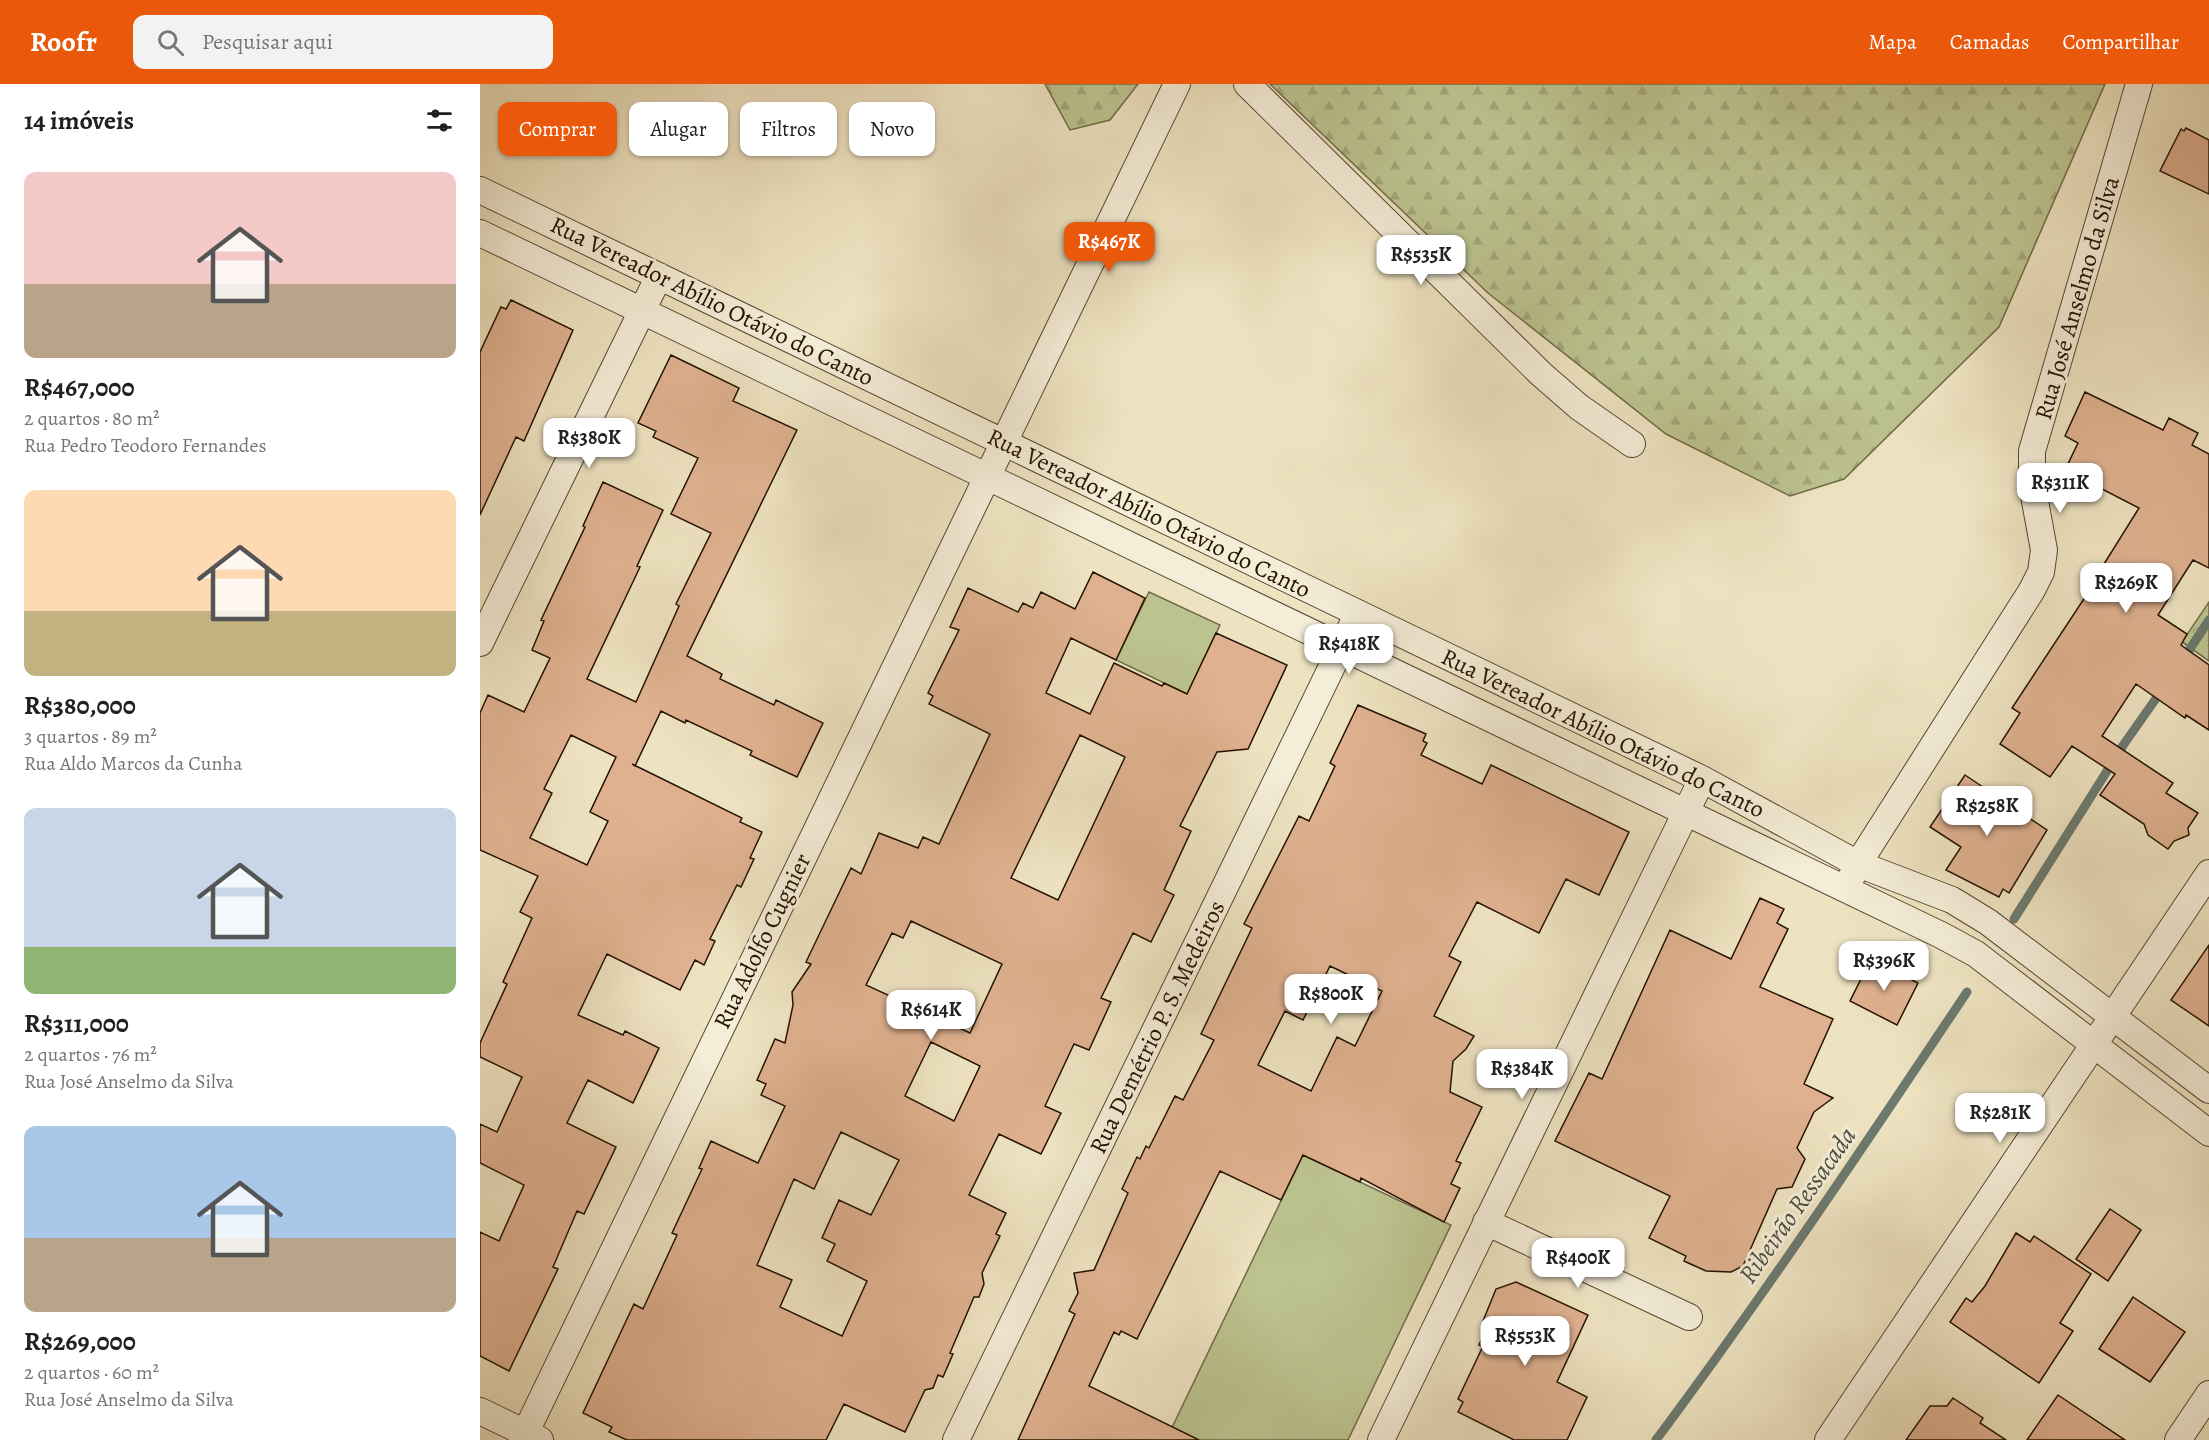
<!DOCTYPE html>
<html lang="pt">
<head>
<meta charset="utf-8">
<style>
  body { margin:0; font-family:Alegreya,serif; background:#f2f2f2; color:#202124; height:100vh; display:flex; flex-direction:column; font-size:22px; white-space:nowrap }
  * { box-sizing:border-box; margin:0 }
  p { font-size:20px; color:#757577 }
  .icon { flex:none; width:33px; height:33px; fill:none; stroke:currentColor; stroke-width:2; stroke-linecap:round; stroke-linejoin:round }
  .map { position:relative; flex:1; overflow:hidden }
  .sheet { display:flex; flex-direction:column; background:#fff; width:480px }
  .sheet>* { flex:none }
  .guide { position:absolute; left:18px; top:18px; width:570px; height:54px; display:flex; gap:12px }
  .price { position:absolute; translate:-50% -51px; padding:0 14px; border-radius:12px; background:#fff; color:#222; font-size:20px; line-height:39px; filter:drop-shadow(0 2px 3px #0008) }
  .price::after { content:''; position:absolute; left:50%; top:36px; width:18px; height:14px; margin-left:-9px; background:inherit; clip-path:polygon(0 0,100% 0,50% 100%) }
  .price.active { background:#ea580c; color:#fff }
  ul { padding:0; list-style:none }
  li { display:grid; align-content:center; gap:12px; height:318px; padding:0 24px }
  li span { display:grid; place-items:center; height:186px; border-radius:12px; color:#555 }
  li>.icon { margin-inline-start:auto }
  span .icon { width:108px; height:108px; fill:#fffc; stroke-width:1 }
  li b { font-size:26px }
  h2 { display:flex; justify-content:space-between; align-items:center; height:72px; padding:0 24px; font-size:26px }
  .tag { padding:0 21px; border-radius:12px; background:#fff; box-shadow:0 2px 4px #0004; font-size:21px; line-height:54px }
  .tag.active { background:#ea580c; color:#fff }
  header { display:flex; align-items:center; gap:36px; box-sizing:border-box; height:84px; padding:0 30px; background:#ea580c; color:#fff }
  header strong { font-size:28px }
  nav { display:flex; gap:33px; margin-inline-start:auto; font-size:21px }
  .search { width:420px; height:54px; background:#f2f2f2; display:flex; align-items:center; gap:15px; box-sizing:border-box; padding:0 21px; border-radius:12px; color:#757577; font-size:22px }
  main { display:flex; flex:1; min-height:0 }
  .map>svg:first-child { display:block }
</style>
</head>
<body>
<header>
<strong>Roofr</strong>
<div class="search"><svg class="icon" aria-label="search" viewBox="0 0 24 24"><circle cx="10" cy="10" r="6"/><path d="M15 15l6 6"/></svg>Pesquisar aqui</div>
<nav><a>Mapa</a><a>Camadas</a><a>Compartilhar</a></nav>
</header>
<main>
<section class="sheet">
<h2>14 imóveis<svg class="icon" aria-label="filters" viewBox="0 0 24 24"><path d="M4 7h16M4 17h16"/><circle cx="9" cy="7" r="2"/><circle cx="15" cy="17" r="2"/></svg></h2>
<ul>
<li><span style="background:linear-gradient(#f6c9c9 60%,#b9a48a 0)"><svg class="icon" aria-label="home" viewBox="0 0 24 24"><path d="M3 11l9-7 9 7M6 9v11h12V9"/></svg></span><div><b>R$467,000</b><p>2 quartos · 80 m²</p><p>Rua Pedro Teodoro Fernandes</p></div></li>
<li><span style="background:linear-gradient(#ffd9b3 65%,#c2b280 0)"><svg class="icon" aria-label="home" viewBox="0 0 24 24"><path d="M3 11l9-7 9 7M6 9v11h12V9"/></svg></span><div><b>R$380,000</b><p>3 quartos · 89 m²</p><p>Rua Aldo Marcos da Cunha</p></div></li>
<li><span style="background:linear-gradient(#c9d6e8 75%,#8fb573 0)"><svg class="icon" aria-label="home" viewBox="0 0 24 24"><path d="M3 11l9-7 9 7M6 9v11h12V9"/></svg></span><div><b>R$311,000</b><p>2 quartos · 76 m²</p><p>Rua José Anselmo da Silva</p></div></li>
<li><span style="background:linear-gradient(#a9c7e8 60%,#b9a48a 0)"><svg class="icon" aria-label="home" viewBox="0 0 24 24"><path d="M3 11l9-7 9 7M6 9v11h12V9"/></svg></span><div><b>R$269,000</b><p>2 quartos · 60 m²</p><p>Rua José Anselmo da Silva</p></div></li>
</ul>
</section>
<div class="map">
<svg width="1729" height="1356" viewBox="0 0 1729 1356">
  <defs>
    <pattern id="forest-firs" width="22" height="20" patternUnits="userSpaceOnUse" patternTransform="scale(1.5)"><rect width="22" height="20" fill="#bcc390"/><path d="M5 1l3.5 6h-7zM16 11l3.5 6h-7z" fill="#a1a67a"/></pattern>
    <pattern id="park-crowns" width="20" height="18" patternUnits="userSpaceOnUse" patternTransform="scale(1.5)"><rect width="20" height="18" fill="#bcc390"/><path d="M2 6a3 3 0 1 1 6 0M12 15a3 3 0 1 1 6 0" fill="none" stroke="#a1a67a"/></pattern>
  </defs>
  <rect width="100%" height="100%" fill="#eee3c1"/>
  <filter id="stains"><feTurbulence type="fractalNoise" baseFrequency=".00333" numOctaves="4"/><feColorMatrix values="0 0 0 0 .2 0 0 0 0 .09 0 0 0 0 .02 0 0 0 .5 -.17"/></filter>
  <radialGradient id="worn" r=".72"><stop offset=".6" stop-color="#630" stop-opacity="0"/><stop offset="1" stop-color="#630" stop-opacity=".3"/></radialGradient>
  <path fill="#bcc390" stroke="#706a48" stroke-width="1.5" d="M669 508 740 541 707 610 636 576Z
    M823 1071 971 1141 868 1356H686Z"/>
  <path fill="url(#forest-firs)" stroke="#706a48" stroke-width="1.5" d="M565 0H658L630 36 590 46Z
    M790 0H1625L1519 243 1364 395 1310 412 1186 350 1008 209Z"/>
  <path fill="url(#park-crowns)" stroke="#706a48" stroke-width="1.5" d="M1729 518V577L1702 558Z"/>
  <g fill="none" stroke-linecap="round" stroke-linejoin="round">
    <path stroke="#6b796f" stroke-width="9" d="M1702 577 1729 536
      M1534 835 1644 660 1682 606
      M1176 1356C1285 1210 1386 1059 1487 908"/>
  </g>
  <path fill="#dfb190" stroke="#241200" stroke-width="1.5" fill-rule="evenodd" d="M1706 44 1729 56V110L1680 87 1701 45 1704 47Z
    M31 216 93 246 44 357 36 353 0 431V268L21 223 26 225Z
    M191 271 259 304 253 317 317 346 207 572 242 590 240 595 294 621 296 616 343 639 317 693 270 671 272 667 206 636 205 639 181 627 155 682 152 680 262 734 260 738 282 748 270 774 274 775 261 803 257 801 230 855 235 857 224 881 215 876 200 906 127 870 98 931 143 951 145 947 179 964 153 1019 108 996 87 1039 136 1063 104 1130 97 1127 73 1183 78 1185 29 1287 0 1272V1148L19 1157 44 1101 0 1079V1040L17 1048 42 993 0 973V959L27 900 23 898 52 834 40 828 58 792 0 766V629L8 611 44 628 70 574 52 566 64 537 61 536 105 443 103 442 123 398 183 426 157 482 160 483 107 595 156 618 199 522 196 520 231 449 191 430 218 374 173 353 176 347 158 339ZM91 651 136 673 110 728 128 737 107 781 50 754 72 709 64 705Z
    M1605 308 1683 346 1689 334 1718 349 1712 361 1729 370V484L1713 476 1678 531 1707 550 1701 561 1729 581V646L1706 631 1705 634 1656 600 1622 652 1693 699 1686 709 1718 729 1708 744 1709 751 1694 757 1688 765 1668 751 1664 740 1620 711 1635 690 1592 662 1570 693 1520 660 1540 629 1532 624 1621 489 1619 488 1659 424 1585 386 1598 359 1585 352Z
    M613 488 665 514 636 576 591 554 566 609 610 630 634 579 682 602 684 599 707 610 736 549 807 581 768 665 737 668 700 742 711 747 684 806 694 811 671 858 653 849 621 914 631 918 609 966 594 960 565 1022 581 1029 561 1070 519 1050 489 1111 526 1129 516 1150 520 1152 502 1189 504 1200 499 1213H494L470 1269 473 1270 463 1293 458 1291 453 1304 445 1306 425 1348 364 1320 346 1356H147L129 1348 132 1343 103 1329 154 1220 163 1225 197 1151 192 1149 222 1085 219 1084 231 1057 278 1079 305 1022 281 1011 286 1000 277 996 295 955 305 959 313 921 312 908 331 880 326 878 371 784 381 790 399 749 438 764 443 753 459 760 510 650 449 620 453 612 448 609 479 546 470 543 488 504 538 528 543 519 553 524 561 508 595 525ZM600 651 645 673 578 816 531 794ZM431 837 522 880 490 949 386 901 412 849 423 854ZM451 958 500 982 474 1037 425 1012ZM361 1048 419 1076 391 1131 359 1116 342 1154 355 1160 347 1177 387 1197 362 1252 300 1223 312 1196 277 1181 314 1095 334 1105Z
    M878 621 946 650 943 657 947 659 941 671 1002 700 1011 681 1149 748 1119 811 1086 795 1059 849 997 818 969 872 981 878 954 932 994 952 986 965 973 977 970 1008 1002 1023 976 1077 981 1079 971 1100 980 1104 964 1138 881 1094 880 1098 823 1071 801 1116 740 1087 657 1255 641 1247 639 1251 634 1248 609 1302 719 1356H538L595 1230 589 1227 598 1209 594 1189 614 1186 648 1109 642 1105 657 1073 660 1075 666 1062 669 1064 695 1012 703 1016 734 956 721 950 772 844 764 840 819 732 829 737 855 682 850 679ZM850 882 902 907 875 962 857 953 831 1007 778 981 805 927 823 936Z
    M1485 691 1567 746 1529 809 1523 805 1519 813 1466 786 1481 763 1450 743Z
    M1280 814 1304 825 1297 839 1308 845 1280 903 1353 935 1324 1000 1353 1014 1334 1028 1317 1064 1325 1075 1312 1103 1297 1105 1263 1182 1251 1188 1226 1187 1204 1177 1206 1172 1169 1154 1190 1112 1075 1057 1109 989 1122 995 1190 846 1251 875Z
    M1729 861V942L1691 916Z
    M1391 875 1438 899 1417 941 1370 917Z
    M1630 1125 1661 1146 1628 1197 1596 1175Z
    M1536 1149 1550 1158 1554 1152 1611 1190 1580 1239 1593 1247 1559 1299 1470 1238 1486 1214 1492 1218 1505 1202Z
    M1036 1198 1108 1231 1077 1298 1107 1313 1087 1356H1034L978 1328 983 1318 978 1315 1003 1262 999 1261 1009 1240 1003 1237 1016 1205Z
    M1653 1213 1705 1248 1670 1298 1619 1265Z
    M1578 1311 1645 1356H1547Z
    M1473 1314 1503 1334 1500 1339 1526 1356H1426L1450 1322H1467Z"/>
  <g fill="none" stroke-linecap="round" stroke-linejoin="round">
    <defs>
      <path id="street" d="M767 0 1061 290 1099 323 1152 360
        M0 106 1222 695 1378 780 1472 816 1508 838 1729 1006
        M0 149 1461 851 1496 870 1729 1049
        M0 559 179 192
        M1371 794 1378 780 1552 506 1561 488 1564 466 1552 401V367L1659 0
        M1006 1138 1209 1233
        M0 1327 60 1356
        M42 1356 697 0
        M476 1356 878 529
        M901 1356 1222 695
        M1348 1356 1729 789
        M1698 1356 1729 1310"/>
    </defs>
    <use href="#street" stroke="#564630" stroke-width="28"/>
    <use href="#street" stroke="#f4edd7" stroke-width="26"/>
  </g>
  <g text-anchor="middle" stroke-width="6" stroke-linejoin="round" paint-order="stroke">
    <g font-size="24" fill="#241200" stroke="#f4edd7">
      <text transform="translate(1597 214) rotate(-74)" y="8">Rua José Anselmo da Silva</text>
      <text transform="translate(232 217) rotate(26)" y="8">Rua Vereador Abílio Otávio do Canto</text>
      <text transform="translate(669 429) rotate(26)" y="8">Rua Vereador Abílio Otávio do Canto</text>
      <text transform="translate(1123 649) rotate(26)" y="8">Rua Vereador Abílio Otávio do Canto</text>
      <text transform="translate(282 857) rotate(-64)" y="8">Rua Adolfo Cugnier</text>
      <text transform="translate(677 943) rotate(-64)" y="8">Rua Demétrio P. S. Medeiros</text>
    </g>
    <g font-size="26" font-style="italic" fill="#4e4e41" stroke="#f4edd7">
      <text transform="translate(1317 1121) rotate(-55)" y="9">Ribeirão Ressacada</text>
    </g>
  </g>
  <rect width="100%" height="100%" filter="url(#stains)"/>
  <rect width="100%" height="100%" fill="url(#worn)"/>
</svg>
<b class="price active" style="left:629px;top:189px">R$467K</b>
<b class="price" style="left:941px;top:202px">R$535K</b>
<b class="price" style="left:109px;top:385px">R$380K</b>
<b class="price" style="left:1580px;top:430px">R$311K</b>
<b class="price" style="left:1646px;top:530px">R$269K</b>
<b class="price" style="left:869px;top:591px">R$418K</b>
<b class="price" style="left:1507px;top:753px">R$258K</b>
<b class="price" style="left:1404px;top:908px">R$396K</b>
<b class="price" style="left:851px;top:941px">R$800K</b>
<b class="price" style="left:451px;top:957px">R$614K</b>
<b class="price" style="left:1042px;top:1016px">R$384K</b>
<b class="price" style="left:1520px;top:1060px">R$281K</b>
<b class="price" style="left:1098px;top:1205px">R$400K</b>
<b class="price" style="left:1045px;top:1283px">R$553K</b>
<div class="guide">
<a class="tag active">Comprar</a>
<a class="tag">Alugar</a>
<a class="tag">Filtros</a>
<a class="tag">Novo</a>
</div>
</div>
</main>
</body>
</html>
